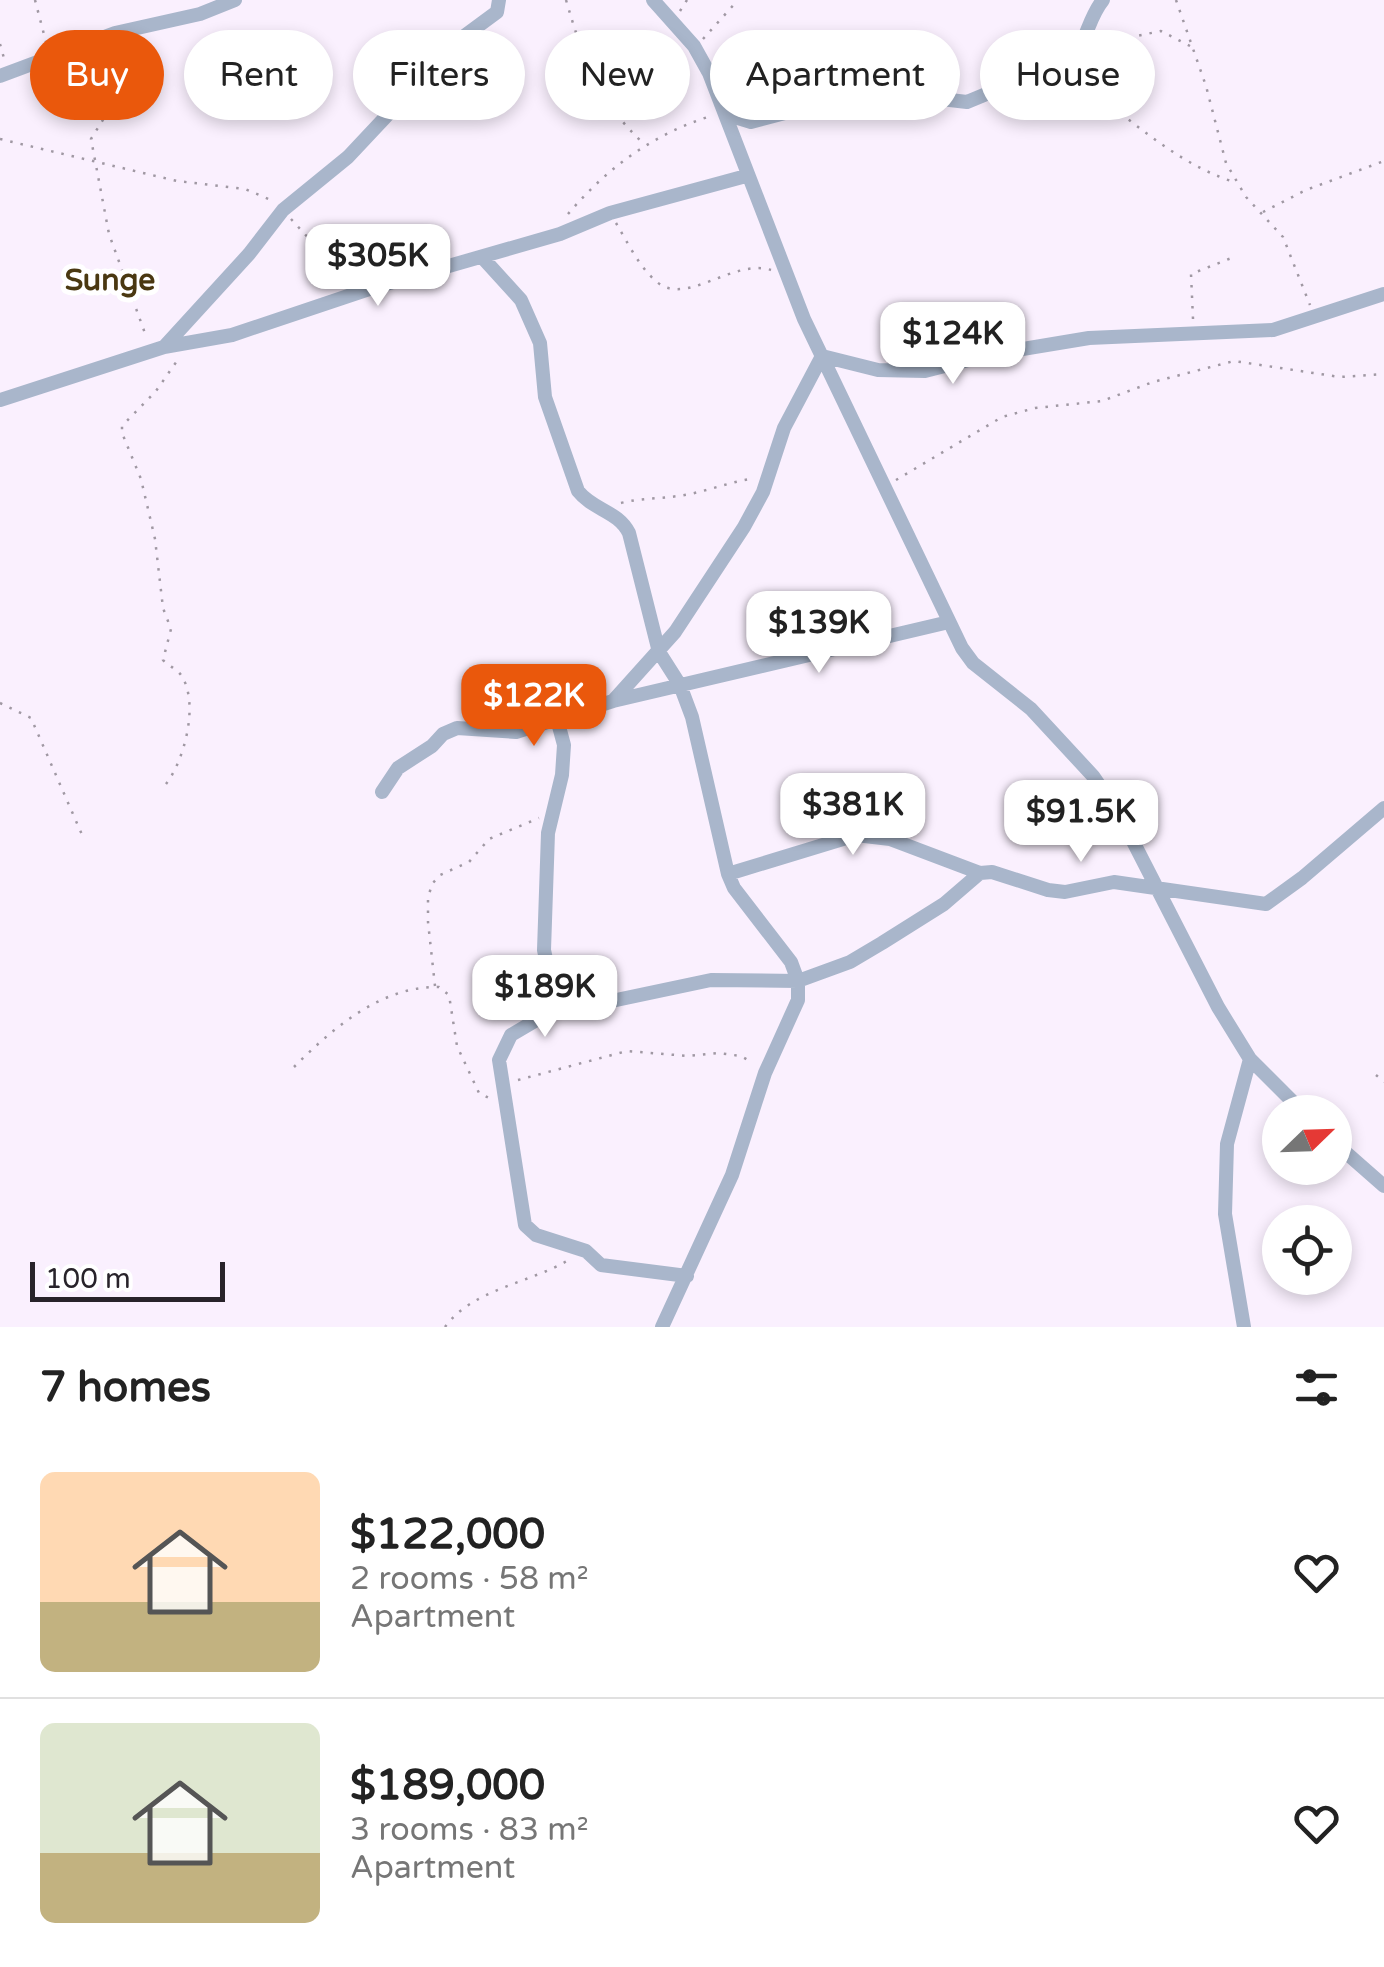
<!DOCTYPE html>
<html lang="en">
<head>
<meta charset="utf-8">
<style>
  body { margin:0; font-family:"Varela Round",sans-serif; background:#f2f2f2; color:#222; height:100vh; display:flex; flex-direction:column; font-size:38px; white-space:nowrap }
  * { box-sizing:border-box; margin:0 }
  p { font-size:32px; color:#767676 }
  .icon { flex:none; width:55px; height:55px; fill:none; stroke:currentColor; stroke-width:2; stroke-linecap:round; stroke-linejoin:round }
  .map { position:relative; height:1327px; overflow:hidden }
  .details { display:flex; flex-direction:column; background:#fff; flex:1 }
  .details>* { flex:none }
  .guide { position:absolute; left:30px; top:30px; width:1325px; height:90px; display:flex; gap:20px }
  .needle { width:65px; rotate:67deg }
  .tools { position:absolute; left:1262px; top:1095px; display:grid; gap:20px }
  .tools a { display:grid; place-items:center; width:90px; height:90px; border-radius:50%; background:#fff; box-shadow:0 5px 15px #0003; font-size:50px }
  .scale { position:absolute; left:30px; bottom:25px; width:195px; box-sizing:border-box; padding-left:10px; border:5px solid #28232a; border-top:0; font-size:28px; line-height:35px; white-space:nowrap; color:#28232a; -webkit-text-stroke:8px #fff; paint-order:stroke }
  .price { position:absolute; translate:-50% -85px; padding:0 22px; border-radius:20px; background:#fff; color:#222; font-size:32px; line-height:65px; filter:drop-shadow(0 2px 5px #0008) }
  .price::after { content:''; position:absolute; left:50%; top:60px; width:30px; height:22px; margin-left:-15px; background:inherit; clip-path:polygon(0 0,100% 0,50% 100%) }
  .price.selected { background:#ea580c; color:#fff }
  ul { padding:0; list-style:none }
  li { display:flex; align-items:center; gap:30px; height:250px; padding:0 40px }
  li+li { border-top:2px solid #e0e0e0 }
  li span { display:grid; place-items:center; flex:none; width:280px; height:200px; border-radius:15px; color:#555 }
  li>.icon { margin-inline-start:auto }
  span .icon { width:120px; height:120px; fill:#fffc; stroke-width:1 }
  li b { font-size:42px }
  h2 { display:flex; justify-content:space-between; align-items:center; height:120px; padding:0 40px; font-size:42px }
  .pill { padding:0 35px; border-radius:45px; background:#fff; box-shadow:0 5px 15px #0003; font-size:35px; line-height:90px }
  .pill.selected { background:#ea580c; color:#fff }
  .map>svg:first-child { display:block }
</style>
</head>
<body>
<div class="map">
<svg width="1384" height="1327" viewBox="0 0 1384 1327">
  <rect width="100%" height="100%" fill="#faf0fe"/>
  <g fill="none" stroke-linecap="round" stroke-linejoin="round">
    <path stroke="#a098a3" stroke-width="2.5" stroke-dasharray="2.5 8" stroke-linecap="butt" d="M35 0 46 42
      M566 0C584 61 597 100 645 145
      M1176 0 1206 86 1226 163 1246 197 1283 237 1310 305
      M680 11 687 0
      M703 39 738 0
      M0 44 5 62
      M1098 44 1161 31 1190 46
      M142 57 91 139 109 234 146 336
      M1069 77C1126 112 1169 161 1234 182
      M0 139 177 181 245 189 271 200
      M1263 212 1306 190 1384 161
      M568 214C607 168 653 134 711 116
      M291 219 313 243 361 278
      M616 223C628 243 639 267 657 282 686 307 733 258 771 270
      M1193 319 1191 274 1234 257
      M896 480 1002 417 1035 408 1102 401 1153 382 1234 361 1340 377 1384 374
      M621 503C641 498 658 499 678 496 702 493 726 483 750 479
      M0 703 31 718 83 837
      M166 784C184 761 200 703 181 675 176 668 168 666 163 660L171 629 163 608 155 539 141 479 122 433V426L156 391 179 358
      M435 986 428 922V898L432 884 440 875 469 862 489 839 539 818
      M294 1067C333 1028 381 986 439 987L449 995 457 1046 479 1093 491 1099
      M1376 1075 1384 1082
      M518 1080 627 1051 688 1056 718 1053 741 1056 753 1063
      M445 1327C471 1290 529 1283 567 1261"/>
    <path stroke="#a9b6cb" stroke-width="14" d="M653 0 694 46 709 73 804 319 962 648 973 663 1031 709 1093 776 1119 814 1218 1007 1250 1059 1303 1112
      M0 76 115 33 200 14 235 0
      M725 114 751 122 804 108 907 95 967 102 1071 59C1087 42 1088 18 1103 0
      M482 257 521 300 540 343 545 397 578 491C593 510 618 511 629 533L659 652 680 685 692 717 728 874 734 888 791 962 798 981V1000L765 1073 732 1175 662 1327
      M164 347 249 254 283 210 348 157 455 43 497 12 499 0
      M0 400 164 347 232 335 372 288 560 234 610 213 746 176
      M613 701 675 632 744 527 763 492 784 428 822 356 878 370 925 371 992 354 1089 338 1273 330 1384 294
      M557 719 564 745 562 775 548 833 544 950 550 978 545 1015 511 1035 499 1060 525 1225 536 1235 586 1251 601 1265 687 1276
      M382 792 398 768 432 746 443 734 457 728 516 732 613 701 949 622
      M728 874 856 835 890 839 980 873
      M545 1015 711 980 798 981 850 962 882 943 944 904 980 873 992 872 1048 890 1065 892 1114 882 1266 904 1302 878 1384 808
      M1335 1143 1384 1186
      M1244 1327 1225 1214 1227 1144 1250 1059"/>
  </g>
  <g text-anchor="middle" stroke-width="10" stroke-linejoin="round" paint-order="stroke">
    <g font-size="30" font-weight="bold" fill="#4a3811" stroke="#fff">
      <text x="110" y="290">Sunge</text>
    </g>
  </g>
</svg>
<div class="tools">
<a><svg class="needle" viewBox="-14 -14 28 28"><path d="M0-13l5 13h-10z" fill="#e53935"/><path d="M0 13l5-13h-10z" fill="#767676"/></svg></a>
<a><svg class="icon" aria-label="locate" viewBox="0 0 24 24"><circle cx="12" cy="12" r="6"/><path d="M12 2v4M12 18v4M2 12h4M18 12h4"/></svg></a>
</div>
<div class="scale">100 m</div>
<b class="price" style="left:378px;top:309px">$305K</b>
<b class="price" style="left:953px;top:387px">$124K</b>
<b class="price" style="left:819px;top:676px">$139K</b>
<b class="price selected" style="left:534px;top:749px">$122K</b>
<b class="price" style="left:853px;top:858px">$381K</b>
<b class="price" style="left:1081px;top:865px">$91.5K</b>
<b class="price" style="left:545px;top:1040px">$189K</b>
<div class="guide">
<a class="pill selected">Buy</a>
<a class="pill">Rent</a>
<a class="pill">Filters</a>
<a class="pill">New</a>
<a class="pill">Apartment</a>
<a class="pill">House</a>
</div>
</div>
<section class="details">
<h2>7 homes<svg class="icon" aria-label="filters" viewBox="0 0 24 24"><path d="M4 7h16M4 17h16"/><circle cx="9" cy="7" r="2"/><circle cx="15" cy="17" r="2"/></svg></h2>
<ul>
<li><span style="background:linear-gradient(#ffd9b3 65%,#c2b280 0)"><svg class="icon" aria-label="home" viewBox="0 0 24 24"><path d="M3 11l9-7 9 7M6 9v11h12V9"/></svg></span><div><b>$122,000</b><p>2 rooms · 58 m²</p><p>Apartment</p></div><svg class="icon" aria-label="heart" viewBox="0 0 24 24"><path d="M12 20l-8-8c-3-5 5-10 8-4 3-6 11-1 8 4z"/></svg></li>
<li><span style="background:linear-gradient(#dfe7d0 65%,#c2b280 0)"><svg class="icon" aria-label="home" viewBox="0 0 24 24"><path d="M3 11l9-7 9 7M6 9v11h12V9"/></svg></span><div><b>$189,000</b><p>3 rooms · 83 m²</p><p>Apartment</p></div><svg class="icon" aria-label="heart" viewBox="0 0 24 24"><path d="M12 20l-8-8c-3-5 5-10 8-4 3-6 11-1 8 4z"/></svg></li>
</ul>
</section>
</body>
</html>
